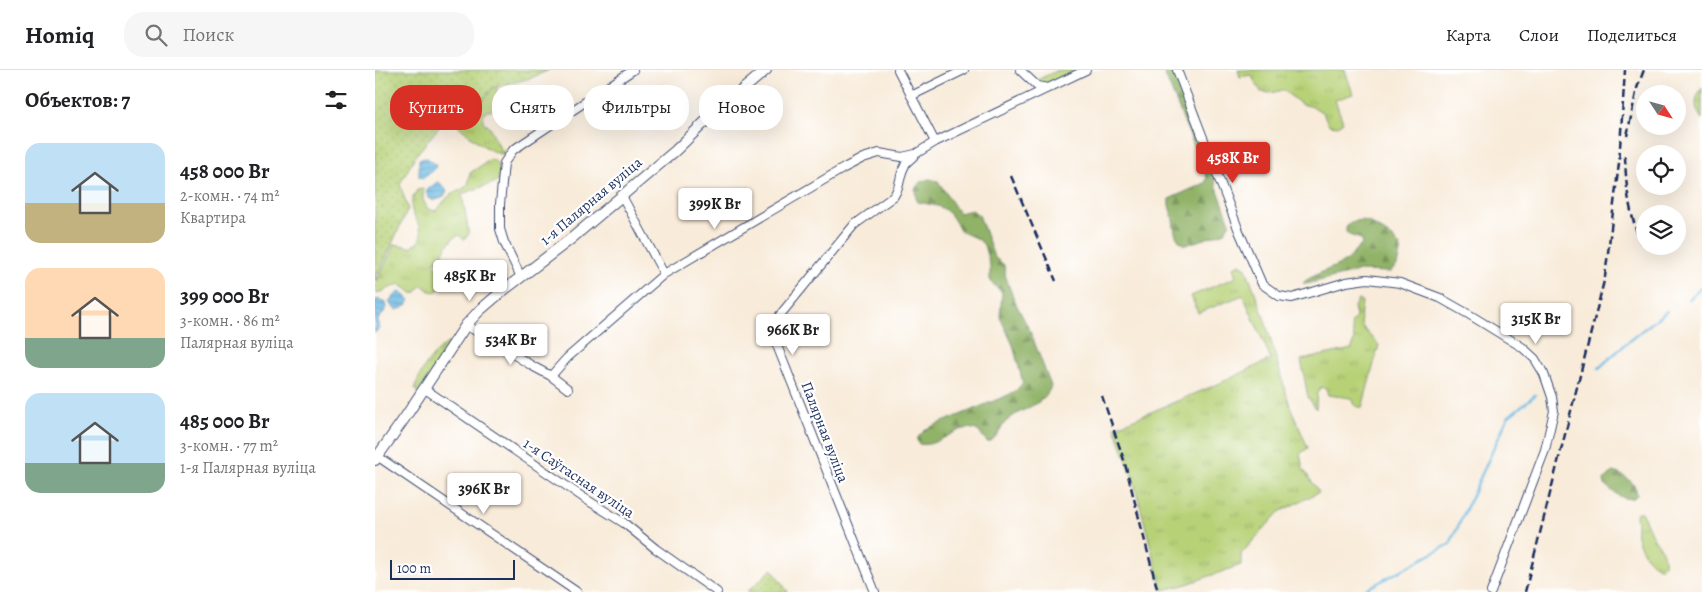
<!DOCTYPE html>
<html lang="ru">
<head>
<meta charset="utf-8">
<style>
  body { margin:0; font-family:Alegreya,serif; background:#f6f6f6; color:#202124; height:100vh; display:flex; flex-direction:column; font-size:19px; white-space:nowrap }
  * { box-sizing:border-box; margin:0 }
  p { font-size:16px; color:#757577 }
  .icon { flex:none; width:28px; height:28px; fill:none; stroke:currentColor; stroke-width:2; stroke-linecap:round; stroke-linejoin:round }
  .map { position:relative; flex:1; overflow:hidden }
  .side { display:flex; flex-direction:column; background:#fff; width:375px }
  .side>* { flex:none }
  .top-card { position:absolute; left:15px; top:15px; width:475px; height:45px; display:flex; gap:10px }
  .needle { width:32px; rotate:126deg }
  .fabs { position:absolute; left:1261px; top:15px; display:grid; gap:10px }
  .fabs a { display:grid; place-items:center; width:50px; height:50px; border-radius:50%; background:#fff; box-shadow:0 5px 20px #0002; font-size:25px }
  .scale { position:absolute; left:15px; bottom:12px; width:125px; box-sizing:border-box; padding-left:5px; border:2px solid #1b2f5e; border-top:0; font-size:14px; line-height:18px; white-space:nowrap; color:#1b2f5e; -webkit-text-stroke:4px #fff; paint-order:stroke }
  .price { position:absolute; translate:-50% -42px; padding:0 11px; border-radius:5px; background:#fff; color:#222; font-size:16px; line-height:32px; filter:drop-shadow(0 1px 2px #0008) }
  .price::after { content:''; position:absolute; left:50%; top:30px; width:15px; height:11px; margin-left:-8px; background:inherit; clip-path:polygon(0 0,100% 0,50% 100%) }
  .price.on { background:#d93025; color:#fff }
  ul { padding:0; list-style:none }
  li { display:flex; align-items:center; gap:15px; height:125px; padding:0 25px }
  li span { display:grid; place-items:center; flex:none; width:140px; height:100px; border-radius:15px; color:#555 }
  li>.icon { margin-inline-start:auto }
  span .icon { width:60px; height:60px; fill:#fffc; stroke-width:1 }
  li b { font-size:21px }
  h2 { display:flex; justify-content:space-between; align-items:center; height:60px; padding:0 25px; font-size:21px }
  .pill { padding:0 18px; border-radius:20px; background:#fff; box-shadow:0 5px 20px #0002; font-size:18px; line-height:45px }
  .pill.on { background:#d93025; color:#fff }
  header { display:flex; align-items:center; gap:30px; box-sizing:border-box; height:70px; padding:0 25px; background:#fff; border-bottom:1px solid #e0e0e0 }
  header strong { font-size:24px }
  nav { display:flex; gap:28px; margin-inline-start:auto; font-size:18px }
  .search { width:350px; height:45px; background:#f6f6f6; display:flex; align-items:center; gap:12px; box-sizing:border-box; padding:0 18px; border-radius:20px; color:#757577; font-size:19px }
  main { display:flex; flex:1; min-height:0 }
  .map>svg:first-child { display:block }
</style>
</head>
<body>
<header>
<strong>Homiq</strong>
<div class="search"><svg class="icon" aria-label="search" viewBox="0 0 24 24"><circle cx="10" cy="10" r="6"/><path d="M15 15l6 6"/></svg>Поиск</div>
<nav><a>Карта</a><a>Слои</a><a>Поделиться</a></nav>
</header>
<main>
<section class="side">
<h2>Объектов: 7<svg class="icon" aria-label="filters" viewBox="0 0 24 24"><path d="M4 7h16M4 17h16"/><circle cx="9" cy="7" r="2"/><circle cx="15" cy="17" r="2"/></svg></h2>
<ul>
<li><span style="background:linear-gradient(#bfe0f5 60%,#c2b280 0)"><svg class="icon" aria-label="home" viewBox="0 0 24 24"><path d="M3 11l9-7 9 7M6 9v11h12V9"/></svg></span><div><b>458 000 Br</b><p>2-комн. · 74 m²</p><p>Квартира</p></div></li>
<li><span style="background:linear-gradient(#ffd9b3 70%,#7fa58c 0)"><svg class="icon" aria-label="home" viewBox="0 0 24 24"><path d="M3 11l9-7 9 7M6 9v11h12V9"/></svg></span><div><b>399 000 Br</b><p>3-комн. · 86 m²</p><p>Палярная вуліца</p></div></li>
<li><span style="background:linear-gradient(#bfe0f5 70%,#7fa58c 0)"><svg class="icon" aria-label="home" viewBox="0 0 24 24"><path d="M3 11l9-7 9 7M6 9v11h12V9"/></svg></span><div><b>485 000 Br</b><p>3-комн. · 77 m²</p><p>1-я Палярная вуліца</p></div></li>
</ul>
</section>
<div class="map">
<svg width="1327" height="522" viewBox="0 0 1327 522">
  <defs>
    <pattern id="grass-tufts" width="24" height="20" patternUnits="userSpaceOnUse" patternTransform="scale(1.25)"><rect width="24" height="20" fill="#b7d177"/><path d="M3 7l-1-3M5 7V3M7 7l1-3M15 17l-1-3M17 17v-4M19 17l1-3" fill="none" stroke="#9db469"/></pattern>
    <pattern id="forest-firs" width="22" height="20" patternUnits="userSpaceOnUse" patternTransform="scale(1.25)"><rect width="22" height="20" fill="#91b368"/><path d="M5 1l3.5 6h-7zM16 11l3.5 6h-7z" fill="#769259"/></pattern>
    <pattern id="park-dots" width="8" height="8" patternUnits="userSpaceOnUse" patternTransform="scale(1.25)"><rect width="8" height="8" fill="#b7d177"/><path d="M2 2h.1M6 6h.1" fill="none" stroke="#9db469" stroke-width="1.8" stroke-linecap="round"/></pattern>
    <pattern id="water-rules" width="6" height="5" patternUnits="userSpaceOnUse" patternTransform="scale(1.25)"><rect width="6" height="5" fill="#67b8e2"/><path d="M0 2.5h6" fill="none" stroke="#5496ba"/></pattern>
  </defs>
  <rect width="100%" height="100%" fill="#fff"/>
  <filter id="ink" filterUnits="userSpaceOnUse"><feTurbulence type="fractalNoise" baseFrequency=".02" numOctaves="2"/><feDisplacementMap in="SourceGraphic" scale="10" xChannelSelector="R" yChannelSelector="G"/><feConvolveMatrix kernelMatrix="1 2 1 2 8 2 1 2 1" color-interpolation-filters="sRGB"/></filter>
  <filter id="wash" filterUnits="userSpaceOnUse"><feTurbulence type="fractalNoise" baseFrequency=".0096" numOctaves="4" result="noise"/><feDisplacementMap in="SourceGraphic" scale="20" xChannelSelector="R" yChannelSelector="G"/><feGaussianBlur stdDeviation="1.12" result="paint"/><feColorMatrix in="noise" values="0 0 0 0 0 0 0 0 0 0 0 0 0 0 0 0 0 1.4 0 .05"/><feComposite in="paint" operator="in"/></filter>
  <g filter="url(#wash)">
    <rect width="100%" height="100%" fill="#f8ebd9"/>
    <path fill="url(#grass-tufts)" stroke="#69806a" d="M683 0H701L671 15H667L660 11Z
      M863 0H970L978 24 960 30 968 52 963 56 954 55 948 43 939 37 926 34 908 20 895 23 886 22 876 5 865 7Z
      M122 15V27L125 30 122 36 116 41H111L108 45V51L115 58 126 80 131 79 129 84C116 86 83 56 74 47Z
      M1327 18V49C1319 38 1319 28 1327 18Z
      M116 89C126 94 125 101 124 111L87 124 94 164 89 170 84 165C76 167 69 180 66 188L58 192 71 210 61 222 54 221 47 215 39 224 24 214 1 224 0 216 19 174 36 177 45 171C50 148 26 145 42 120L48 119V130L53 139 60 141C66 136 71 127 78 123 84 121 88 119 93 115L95 103Z
      M865 194 871 198 888 244 915 336 933 378 925 384 928 399 944 422 904 442 866 484V495L806 516 787 520 759 412 740 357 843 314 896 289 868 225 823 243 816 226 861 207 858 197Z
      M983 230 987 232C983 258 987 257 1004 275L987 338 979 335 976 328 953 325 951 319 946 317 942 323 941 339 933 327 926 290 977 279 979 268 976 254 981 247 979 237Z
      M79 270 43 322 41 321 40 318C45 300 61 277 79 270Z
      M1262 442H1266C1270 449 1273 457 1277 465 1284 477 1290 480 1289 495L1286 498C1273 493 1265 479 1262 466 1261 462 1262 458 1262 454 1262 449 1260 447 1262 442Z"/>
    <path fill="url(#forest-firs)" stroke="#567163" d="M788 0H799L840 104V112L855 153 850 162 811 175C799 171 800 160 798 150 797 141 793 139 794 129L830 113 832 108Z
      M554 109 563 111 584 143 597 140 604 145 619 187 629 195 631 209 641 234 655 261 676 316C669 336 648 337 633 350 625 356 621 372 612 372 610 369 607 365 604 362 587 348 564 379 544 374L542 370 544 366 551 359 638 323 648 313 638 275 625 247 627 222 617 213 615 209V196L609 175 603 169 585 161C573 136 568 137 543 132L541 128 540 119 545 112Z
      M986 150 994 152 1018 168 1026 178 1022 196 1015 202 984 201 931 214 928 213C934 206 961 197 971 191 977 187 978 183 982 179 986 175 988 176 986 169L974 165 971 162V157L977 152Z
      M1239 402C1249 405 1262 413 1262 425 1251 435 1239 422 1230 415L1229 410 1231 407Z"/>
    <path fill="url(#park-dots)" stroke="#69806a" d="M0 0H174L156 8 118 18 104 35 65 56 41 85 25 114 33 139 0 211Z
      M397 499 413 522H372Z"/>
    <path fill="url(#water-rules)" stroke="#4174a0" d="M52 88 60 94 61 98 49 108 44 107V89Z
      M62 112 65 113 72 121 69 126 59 131 54 128 51 121Z
      M25 221 28 223 35 230 32 235 22 240 17 237 14 231Z
      M2 229 11 233 12 238 3 250 4 258 0 263V231Z"/>
    <g fill="none" stroke-linecap="round" stroke-linejoin="round">
      <path stroke="#67b8e2" stroke-width="2.5" d="M1314 229 1327 217
        M1224 298 1255 270 1292 241
        M986 522 1075 474 1133 347 1160 325"/>
    </g>
  </g>
  <g filter="url(#ink)">
    <g fill="none" stroke-linecap="round" stroke-linejoin="round">
      <defs>
        <path id="minor" d="M523 0 560 72
          M645 0 662 16 673 18
          M802 0 864 161 887 214 904 226 917 228 971 212 992 209 1025 213 1065 228 1095 245 1147 277 1160 289 1169 304 1177 327 1179 341 1170 380 1116 522
          M536 26 589 0
          M247 126 289 204
          M146 207 129 172 125 159V134L129 93 138 80 258 0
          M91 255 159 297 176 306 193 319
          M176 306 192 288 289 204 469 98 488 88 504 83 527 87 540 84
          M50 319 209 428 249 453 281 479 342 522
          M2 386 202 522
          M500 522 401 273 400 258 405 245 479 155 519 126 523 118 527 102 531 93 542 83 560 72 711 0"/>
        <path id="tertiary" d="M0 390 29 349 91 255 104 241 125 223 197 168 300 81 336 46 391 0"/>
      </defs>
      <use href="#minor" stroke="#3c4b70" stroke-width="10"/>
      <use href="#tertiary" stroke="#3c4b70" stroke-width="12"/>
      <use href="#minor" stroke="#fff" stroke-width="8"/>
      <use href="#tertiary" stroke="#fff" stroke-width="10"/>
      <path stroke="#1b2f5e" stroke-width="2.5" stroke-dasharray="8 4" stroke-linecap="butt" d="M1252 66 1262 18 1269 0
        M1250 86C1251 118 1254 143 1266 173
        M636 106 681 211
        M727 326 749 390 783 522
        M1150 522 1230 207 1244 93 1250 0"/>
    </g>
  </g>
  <g text-anchor="middle" stroke-width="4.5" stroke-linejoin="round" paint-order="stroke">
    <g font-size="15" fill="#1b2f5e" stroke="#fff">
      <text transform="translate(216 131) rotate(-40)" y="5">1-я Палярная вуліца</text>
      <text transform="translate(450 362) rotate(69)" y="5">Палярная вуліца</text>
      <text transform="translate(204 408) rotate(34)" y="5">1-я Саўгасная вуліца</text>
    </g>
  </g>
</svg>
<div class="fabs">
<a><svg class="needle" viewBox="-14 -14 28 28"><path d="M0-13l5 13h-10z" fill="#e53935"/><path d="M0 13l5-13h-10z" fill="#757577"/></svg></a>
<a><svg class="icon" aria-label="locate" viewBox="0 0 24 24"><circle cx="12" cy="12" r="6"/><path d="M12 2v4M12 18v4M2 12h4M18 12h4"/></svg></a>
<a><svg class="icon" aria-label="layers" viewBox="0 0 24 24"><path d="M12 4l9 5-9 5-9-5zM3 14l9 5 9-5"/></svg></a>
</div>
<div class="scale">100 m</div>
<b class="price on" style="left:858px;top:114px">458K Br</b>
<b class="price" style="left:340px;top:160px">399K Br</b>
<b class="price" style="left:95px;top:232px">485K Br</b>
<b class="price" style="left:1161px;top:275px">315K Br</b>
<b class="price" style="left:418px;top:286px">966K Br</b>
<b class="price" style="left:136px;top:296px">534K Br</b>
<b class="price" style="left:109px;top:445px">396K Br</b>
<div class="top-card">
<a class="pill on">Купить</a>
<a class="pill">Снять</a>
<a class="pill">Фильтры</a>
<a class="pill">Новое</a>
</div>
</div>
</main>
</body>
</html>
